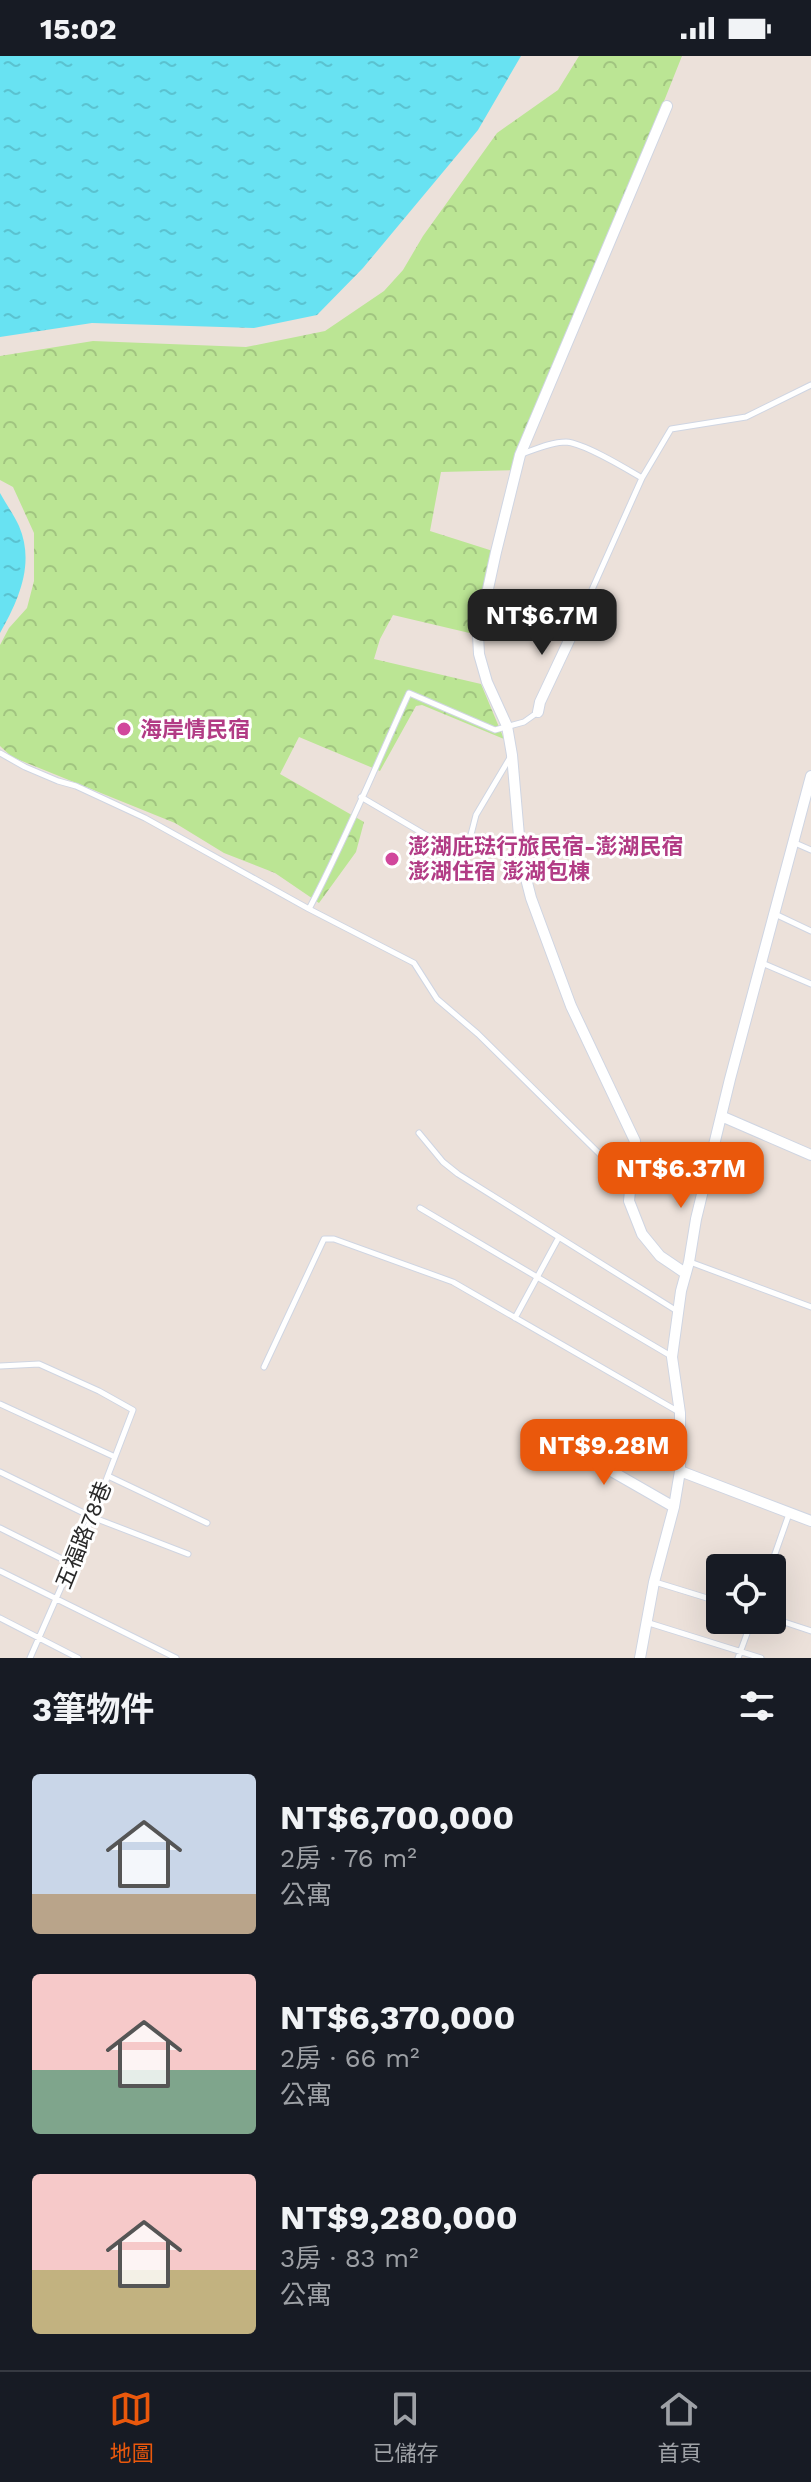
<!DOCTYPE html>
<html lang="zh-TW">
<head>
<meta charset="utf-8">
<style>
  body { margin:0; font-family:"Work Sans","Noto Sans TC",sans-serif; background:#242831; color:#f1f3f6; height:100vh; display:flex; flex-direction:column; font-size:30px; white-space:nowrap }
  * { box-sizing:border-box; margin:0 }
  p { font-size:26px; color:#9ea1a6 }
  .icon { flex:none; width:44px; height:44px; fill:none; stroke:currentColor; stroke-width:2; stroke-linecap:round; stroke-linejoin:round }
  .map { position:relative; height:1602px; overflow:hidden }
  .drawer { display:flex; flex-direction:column; background:#171b24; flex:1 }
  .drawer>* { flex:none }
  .buttons { position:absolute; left:706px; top:1498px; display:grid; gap:16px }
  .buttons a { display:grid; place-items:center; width:80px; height:80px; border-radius:8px; background:#171b24; box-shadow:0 8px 32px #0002; font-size:40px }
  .price { position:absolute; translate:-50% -68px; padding:0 18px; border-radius:16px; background:#ea580c; color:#fff; font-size:26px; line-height:52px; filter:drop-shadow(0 2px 4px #0008) }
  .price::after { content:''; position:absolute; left:50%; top:48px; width:24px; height:18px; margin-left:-12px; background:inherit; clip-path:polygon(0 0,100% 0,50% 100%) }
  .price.current { background:#222; color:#fff }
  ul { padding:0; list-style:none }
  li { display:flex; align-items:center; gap:24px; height:200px; padding:0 32px }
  li span { display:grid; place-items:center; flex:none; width:224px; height:160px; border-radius:8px; color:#555 }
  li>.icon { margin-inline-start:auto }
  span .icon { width:96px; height:96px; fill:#fffc; stroke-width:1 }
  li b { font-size:34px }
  h2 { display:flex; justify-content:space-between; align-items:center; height:96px; padding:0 32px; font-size:34px }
  .status { display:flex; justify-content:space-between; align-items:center; height:56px; padding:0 40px; background:#171b24; direction:ltr }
  .status svg { height:22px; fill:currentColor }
  .tab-bar { display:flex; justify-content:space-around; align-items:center; height:112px; border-top:2px solid #363941; background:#171b24; font-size:22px; color:#9ea1a6 }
  .tab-bar a { display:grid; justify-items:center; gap:4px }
  .tab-bar .current { color:#ea580c }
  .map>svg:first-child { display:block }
</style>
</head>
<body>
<div class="status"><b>15:02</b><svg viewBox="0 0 49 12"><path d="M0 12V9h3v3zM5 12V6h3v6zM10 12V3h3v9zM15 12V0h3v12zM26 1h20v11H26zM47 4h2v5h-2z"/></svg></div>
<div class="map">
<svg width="811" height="1602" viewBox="0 0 811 1602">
  <defs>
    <pattern id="forest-crowns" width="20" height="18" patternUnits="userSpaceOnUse" patternTransform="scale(2)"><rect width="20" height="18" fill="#bbe594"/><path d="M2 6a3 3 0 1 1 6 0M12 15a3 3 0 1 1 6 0" fill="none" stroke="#a1c480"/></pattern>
    <pattern id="water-ripples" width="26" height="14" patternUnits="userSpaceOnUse" patternTransform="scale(2)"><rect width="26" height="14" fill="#68e2f2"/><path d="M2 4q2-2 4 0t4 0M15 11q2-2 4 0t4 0" fill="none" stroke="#5ac2d0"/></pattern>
  </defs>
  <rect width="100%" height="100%" fill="#ece1da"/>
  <path fill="url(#forest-crowns)" d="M579 0H682L517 414 441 416 430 475 496 496 478 579 393 559 380 583 374 603 481 628 504 683 422 649 416 650 380 715 299 681 280 718 364 766 356 796 319 847 275 817 224 797 175 767 12 701 0 690V589L9 572 27 552 34 525V477L13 431 0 424V300L93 285 246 291 325 275 384 235 403 214 423 180 497 77 558 34Z"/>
  <path fill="url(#water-ripples)" d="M0 0H521L478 74 363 212 317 259 254 272 92 267 0 281Z
    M0 437C6 448 14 459 19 470 35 507 19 544 0 577Z"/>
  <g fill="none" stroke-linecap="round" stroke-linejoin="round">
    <defs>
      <path id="service" d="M522 398C536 393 551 386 566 386 584 387 625 412 642 422L671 373 746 361 811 329
        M582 556 642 422
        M0 697 25 711 58 725 76 730 145 762 309 853 414 907 437 943 478 978 629 1127
        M361 741 465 802 476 759 511 700
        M795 787 811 794
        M309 853C346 783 376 709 409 637L495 674 524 666 538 656
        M775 858 811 875
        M762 907 811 928
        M419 1077 443 1106 458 1118 677 1255
        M420 1152 671 1300
        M690 1206 811 1251
        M515 1262 559 1181
        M0 1310 39 1308 99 1335 133 1354 92 1461 30 1602
        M264 1311 324 1183H334L453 1226 679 1356
        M0 1348 115 1401
        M0 1416 92 1461 188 1498
        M108 1420 207 1467
        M0 1472 72 1508
        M770 1512 789 1458
        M0 1515 176 1602
        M655 1526 720 1546
        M0 1562 78 1602
        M772 1562 811 1575
        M649 1567 761 1602
        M738 1602 752 1564"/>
      <path id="minor" d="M667 50 520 399 496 496 478 579 479 598 487 626 507 670 512 699 521 803 531 842 571 950 635 1085 629 1145 642 1178 660 1200 685 1217
        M538 656 540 646 582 557
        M721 1060 811 1099
        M552 1381 674 1451
        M680 1415 811 1465
        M640 1602 654 1526 674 1451 680 1415V1357L672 1301 681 1235 689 1206 696 1163 730 1023 811 720"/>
    </defs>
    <use href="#service" stroke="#cfd5e2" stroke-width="7"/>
    <use href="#minor" stroke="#cfd5e2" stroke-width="12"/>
    <use href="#service" stroke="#fff" stroke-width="5"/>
    <use href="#minor" stroke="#fff" stroke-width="10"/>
  </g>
  <g fill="#d1479c" stroke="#fff" stroke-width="3">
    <circle cx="124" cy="673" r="8"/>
    <circle cx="392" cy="803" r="8"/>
  </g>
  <g text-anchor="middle" stroke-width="6" stroke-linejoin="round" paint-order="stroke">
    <g font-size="22" font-weight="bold" fill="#b23c85" stroke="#fff" text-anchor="start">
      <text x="140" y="681">海岸情民宿</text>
      <text x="408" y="798">澎湖庇琺行旅民宿-澎湖民宿<tspan x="408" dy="25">澎湖住宿 澎湖包棟</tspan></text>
    </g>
    <g font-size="22" fill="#292929" stroke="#fff">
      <text transform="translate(83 1479) rotate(-68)" y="8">五福路78巷</text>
    </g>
  </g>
</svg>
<div class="buttons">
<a><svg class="icon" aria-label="locate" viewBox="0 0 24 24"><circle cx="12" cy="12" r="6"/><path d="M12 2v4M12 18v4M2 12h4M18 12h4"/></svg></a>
</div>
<b class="price current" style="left:542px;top:601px">NT$6.7M</b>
<b class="price" style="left:681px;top:1154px">NT$6.37M</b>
<b class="price" style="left:604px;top:1431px">NT$9.28M</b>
</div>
<section class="drawer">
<h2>3筆物件<svg class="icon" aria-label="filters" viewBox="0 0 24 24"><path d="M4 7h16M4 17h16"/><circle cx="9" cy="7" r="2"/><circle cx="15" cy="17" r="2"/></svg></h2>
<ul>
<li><span style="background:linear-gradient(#c9d6e8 75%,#b9a48a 0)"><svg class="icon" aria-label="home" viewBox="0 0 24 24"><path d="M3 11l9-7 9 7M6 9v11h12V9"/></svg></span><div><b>NT$6,700,000</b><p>2房 · 76 m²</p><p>公寓</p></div></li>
<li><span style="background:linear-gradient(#f6c9c9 60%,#7fa58c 0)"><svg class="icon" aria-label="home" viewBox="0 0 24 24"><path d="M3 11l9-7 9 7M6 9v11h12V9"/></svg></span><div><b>NT$6,370,000</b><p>2房 · 66 m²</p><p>公寓</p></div></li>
<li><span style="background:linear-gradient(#f6c9c9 60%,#c2b280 0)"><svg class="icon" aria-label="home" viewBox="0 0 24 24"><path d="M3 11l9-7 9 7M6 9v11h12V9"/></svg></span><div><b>NT$9,280,000</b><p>3房 · 83 m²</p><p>公寓</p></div></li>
</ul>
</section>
<nav class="tab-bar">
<a class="current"><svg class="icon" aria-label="map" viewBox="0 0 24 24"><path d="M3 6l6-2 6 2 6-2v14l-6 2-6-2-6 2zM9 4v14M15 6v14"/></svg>地圖</a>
<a><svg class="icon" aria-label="saved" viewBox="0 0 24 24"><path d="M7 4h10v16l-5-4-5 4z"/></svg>已儲存</a>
<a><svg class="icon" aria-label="home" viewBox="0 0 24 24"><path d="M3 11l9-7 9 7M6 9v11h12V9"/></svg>首頁</a>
</nav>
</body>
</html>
